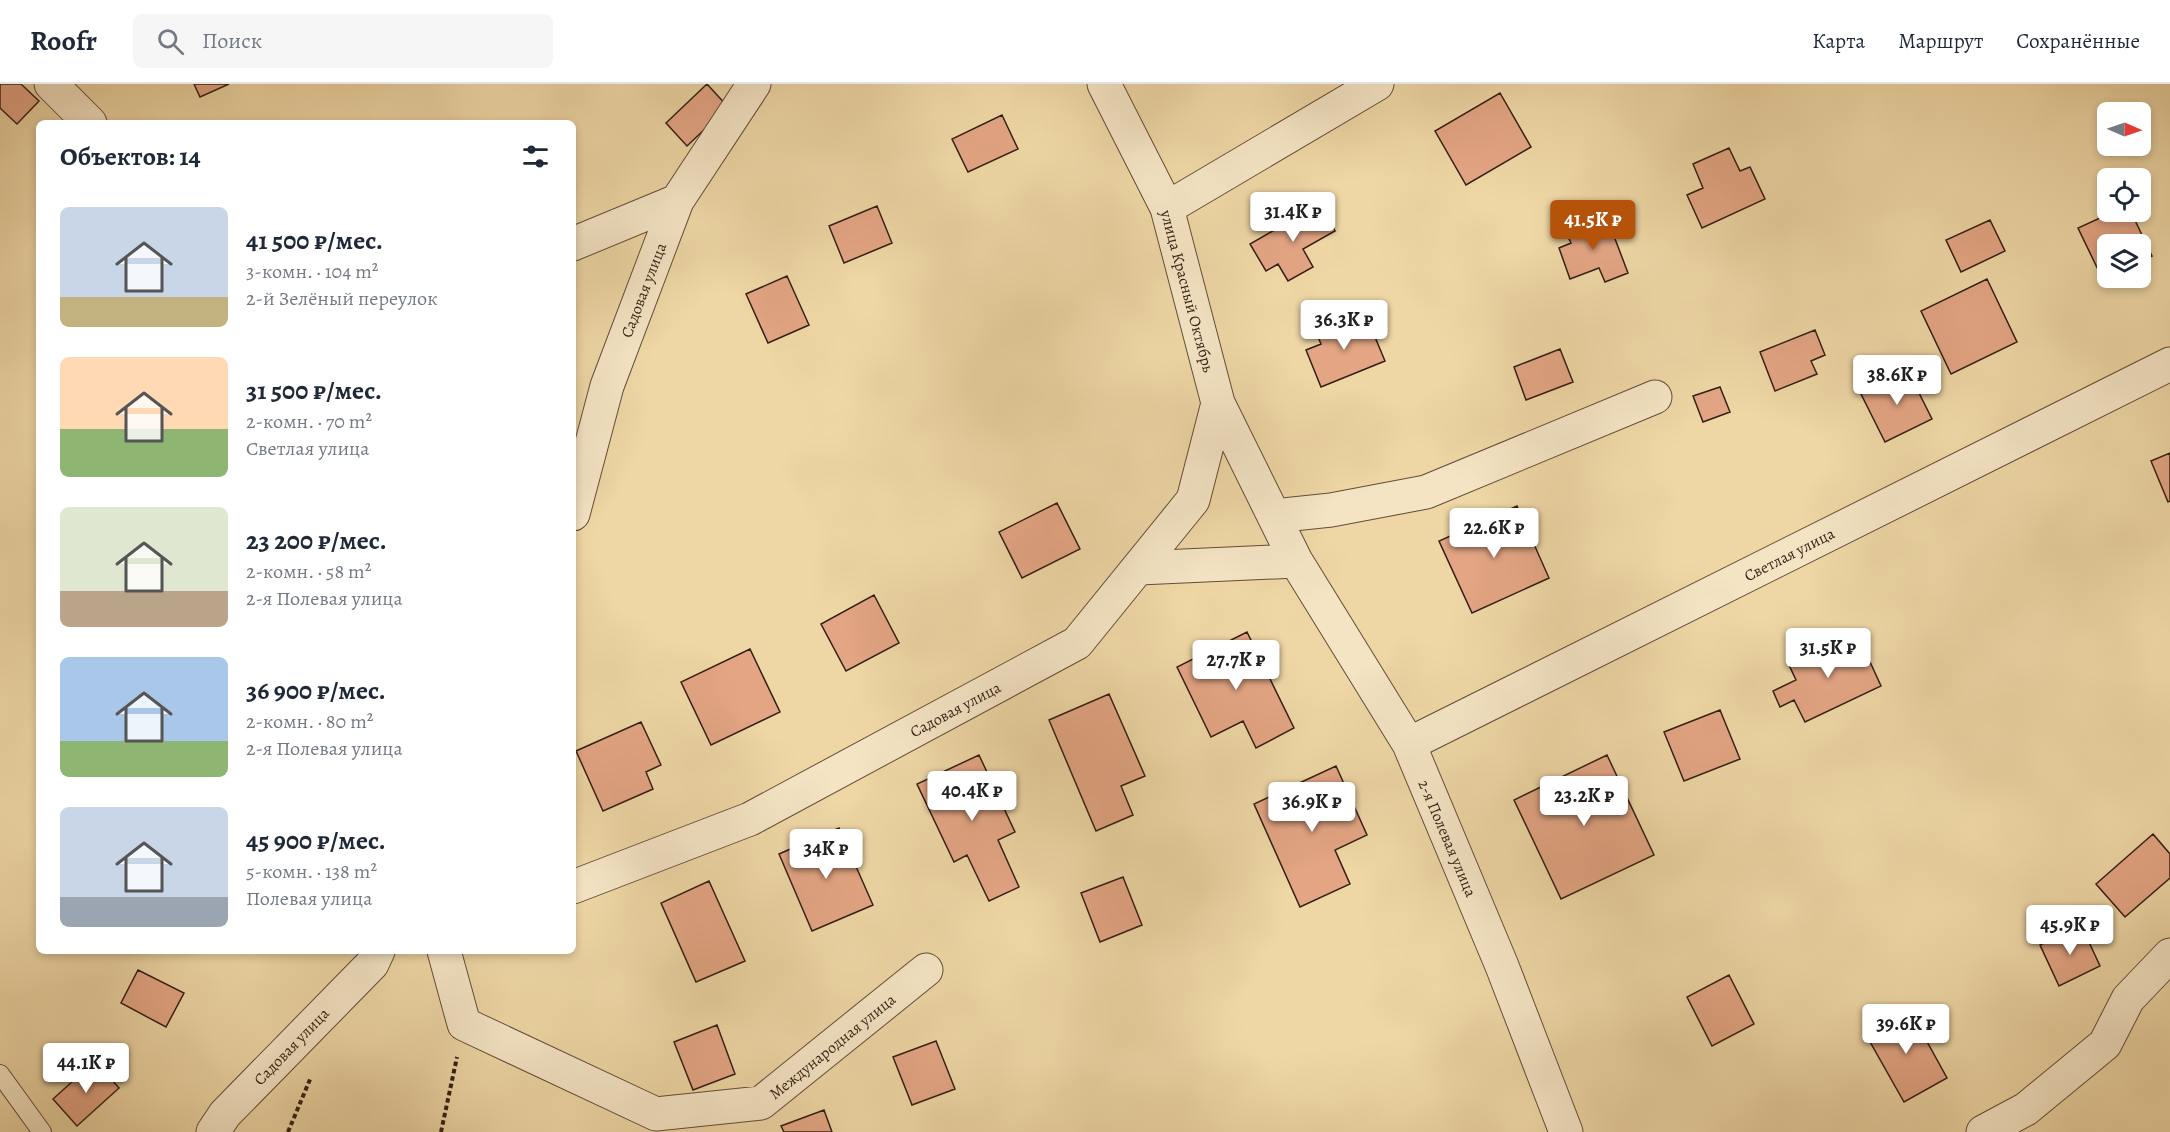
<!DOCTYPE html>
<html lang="ru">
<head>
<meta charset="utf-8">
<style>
  body { margin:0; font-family:Alegreya,serif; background:#f6f6f7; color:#1f2937; height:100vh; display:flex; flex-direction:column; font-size:22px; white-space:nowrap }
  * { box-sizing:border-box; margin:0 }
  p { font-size:20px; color:#747a83 }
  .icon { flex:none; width:33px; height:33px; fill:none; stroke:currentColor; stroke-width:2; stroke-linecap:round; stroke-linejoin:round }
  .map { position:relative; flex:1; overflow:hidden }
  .sheet { position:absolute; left:36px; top:36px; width:540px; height:834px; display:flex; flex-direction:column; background:#fff; border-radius:9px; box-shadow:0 3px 9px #0003 }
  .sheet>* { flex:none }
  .needle { width:39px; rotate:92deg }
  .fabs { position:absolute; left:2097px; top:18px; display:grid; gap:12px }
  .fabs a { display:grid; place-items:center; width:54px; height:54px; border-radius:9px; background:#fff; box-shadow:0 3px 9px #0003; font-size:30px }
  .price { position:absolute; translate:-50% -51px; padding:0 14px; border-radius:6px; background:#fff; color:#222; font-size:20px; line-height:39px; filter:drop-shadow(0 2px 3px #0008) }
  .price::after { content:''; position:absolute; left:50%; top:36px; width:18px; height:14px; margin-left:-9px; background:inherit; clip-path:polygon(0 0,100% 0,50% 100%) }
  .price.active { background:#b45309; color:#fff }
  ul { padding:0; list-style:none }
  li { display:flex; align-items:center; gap:18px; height:150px; padding:0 24px }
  li span { display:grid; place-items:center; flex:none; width:168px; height:120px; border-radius:9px; color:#555 }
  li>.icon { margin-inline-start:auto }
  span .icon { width:72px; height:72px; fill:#fffc; stroke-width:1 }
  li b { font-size:26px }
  h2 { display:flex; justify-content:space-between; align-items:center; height:72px; padding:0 24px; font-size:26px }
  header { display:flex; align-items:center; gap:36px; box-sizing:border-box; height:84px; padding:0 30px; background:#fff; border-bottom:2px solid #e0e1e3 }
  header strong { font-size:28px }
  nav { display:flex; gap:33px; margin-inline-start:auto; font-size:21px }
  .search { width:420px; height:54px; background:#f6f6f7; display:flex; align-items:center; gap:15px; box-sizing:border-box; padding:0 21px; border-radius:9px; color:#747a83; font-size:22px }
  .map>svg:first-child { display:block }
</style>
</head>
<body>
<header>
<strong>Roofr</strong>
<div class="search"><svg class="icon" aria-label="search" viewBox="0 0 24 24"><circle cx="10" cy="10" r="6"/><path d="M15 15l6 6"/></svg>Поиск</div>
<nav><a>Карта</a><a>Маршрут</a><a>Сохранённые</a></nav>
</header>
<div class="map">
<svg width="2170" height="1048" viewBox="0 0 2170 1048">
  <rect width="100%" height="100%" fill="#eed6a5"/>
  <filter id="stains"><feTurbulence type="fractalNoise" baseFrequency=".00333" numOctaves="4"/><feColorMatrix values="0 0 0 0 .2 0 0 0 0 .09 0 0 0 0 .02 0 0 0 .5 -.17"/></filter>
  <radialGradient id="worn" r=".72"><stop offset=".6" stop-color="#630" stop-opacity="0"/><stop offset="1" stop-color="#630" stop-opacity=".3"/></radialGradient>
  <path fill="#e3a584" stroke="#331f14" stroke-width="1.5" d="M0 0H21L39 17 17 40 0 24Z
    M194 0H229L200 13Z
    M707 0 728 23 687 62 666 39Z
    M1500 9 1531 63 1466 101 1435 47Z
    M1002 31 1018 65 968 88 952 55Z
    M1729 64 1740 87 1750 83 1765 115 1702 144 1687 111 1703 104 1693 80Z
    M1320 120 1335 147 1303 165 1313 183 1288 197 1278 180 1266 187 1250 160Z
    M877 122 892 159 844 179 829 142Z
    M2113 128H2131L2152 172 2140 177V160H2108V193L2103 196 2078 144Z
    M1606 131 1628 189 1605 198 1599 184 1570 195 1559 164 1571 159 1565 147Z
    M1990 136 2005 167 1961 188 1946 156Z
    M787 192 809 241 768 259 746 210Z
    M1987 195 2017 258 1951 290 1921 227Z
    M1350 232 1355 246 1370 241 1385 277 1321 303 1306 266 1321 260 1315 246Z
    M1815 246 1825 271 1811 277 1817 290 1775 307 1760 268Z
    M1560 265 1573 298 1526 316 1514 283Z
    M1908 287 1932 335 1885 358 1861 310Z
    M1720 303 1730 328 1703 338 1693 312Z
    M2170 369V417L2168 418 2151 377Z
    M1057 419 1080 465 1022 494 999 448Z
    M1517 422 1549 494 1472 529 1439 457Z
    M874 511 899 559 846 587 821 540Z
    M1247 548 1294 644 1256 664 1243 637 1211 653 1177 583Z
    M1860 556 1881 602 1805 638 1794 616 1780 623 1773 607 1796 596 1788 579 1836 557 1840 565Z
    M750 565 780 628 711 661 681 598Z
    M1109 610 1145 692 1121 702 1133 731 1096 747 1049 636Z
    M1720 626 1740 675 1684 697 1664 648Z
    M641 638 661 681 646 688 653 705 603 727 576 667Z
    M979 671 1015 748 998 756 1019 803 989 817 967 771 954 778 917 700Z
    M1607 671 1654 771 1561 815 1514 716Z
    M1336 682 1367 751 1335 766 1350 800 1300 823 1254 720Z
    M839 744 873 821 812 847 779 770Z
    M2153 750 2170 770V794L2125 833 2096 800Z
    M1123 793 1142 841 1100 858 1081 809Z
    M709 797 745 877 696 898 661 819Z
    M2081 841 2100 882 2059 902 2040 861Z
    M138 886 184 909 166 943 121 919Z
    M1729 891 1754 940 1712 962 1687 913Z
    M1909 925 1947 994 1904 1018 1865 949Z
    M717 941 735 990 693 1006 674 958Z
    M936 957 955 1005 912 1021 893 973Z
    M95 977 119 1004 77 1042 53 1015Z
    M824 1026 832 1048H784L781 1042Z"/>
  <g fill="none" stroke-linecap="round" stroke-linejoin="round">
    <defs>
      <path id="service" d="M0 990 42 1048"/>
      <path id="minor" d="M51 0 90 39
        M1104 0 1167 124 1218 319 1296 477 1409 660 1502 882 1566 1048
        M1167 124 1377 0
        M573 160 677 117
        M573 430 607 302 677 117 754 0
        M1274 432 1331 426 1426 408 1655 313
        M1139 484 1296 477
        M1409 660 2170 280
        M573 803 750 735 1077 559 1193 416 1218 319
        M444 867 464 940 656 1030 761 1019 926 886
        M213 1048 225 1030 372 880 378 867
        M1983 1048 2026 1025 2105 960 2128 915 2170 871"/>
    </defs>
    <use href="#service" stroke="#624d38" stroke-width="20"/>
    <use href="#minor" stroke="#624d38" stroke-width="35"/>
    <path stroke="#331f14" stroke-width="4" stroke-dasharray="4.5 3" stroke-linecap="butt" d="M288 1048 311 993
      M441 1048 457 973"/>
    <use href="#service" stroke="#f4e4c4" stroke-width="18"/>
    <use href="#minor" stroke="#f4e4c4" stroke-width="33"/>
  </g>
  <g text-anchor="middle" stroke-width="5" stroke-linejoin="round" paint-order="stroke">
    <g font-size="16" fill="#331f14" stroke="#f4e4c4">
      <text transform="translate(643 206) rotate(-69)" y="6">Садовая улица</text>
      <text transform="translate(1188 207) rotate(75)" y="6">улица Красный Октябрь</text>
      <text transform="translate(1789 470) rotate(-27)" y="6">Светлая улица</text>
      <text transform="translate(955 625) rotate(-28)" y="6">Садовая улица</text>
      <text transform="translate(1448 754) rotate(67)" y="6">2-я Полевая улица</text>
      <text transform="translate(291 962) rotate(-46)" y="6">Садовая улица</text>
      <text transform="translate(832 962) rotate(-39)" y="6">Международная улица</text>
    </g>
  </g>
  <rect width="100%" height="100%" filter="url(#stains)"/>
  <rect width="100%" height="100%" fill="url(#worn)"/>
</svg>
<div class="fabs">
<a><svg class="needle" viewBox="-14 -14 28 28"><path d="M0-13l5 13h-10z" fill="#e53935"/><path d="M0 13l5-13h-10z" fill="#747a83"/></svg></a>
<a><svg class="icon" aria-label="locate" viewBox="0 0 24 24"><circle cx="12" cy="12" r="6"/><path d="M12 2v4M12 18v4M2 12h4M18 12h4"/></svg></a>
<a><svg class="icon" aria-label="layers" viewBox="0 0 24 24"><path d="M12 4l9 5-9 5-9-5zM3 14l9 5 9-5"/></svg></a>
</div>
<b class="price" style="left:1293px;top:159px">31.4K ₽</b>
<b class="price active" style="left:1593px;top:167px">41.5K ₽</b>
<b class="price" style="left:1344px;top:267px">36.3K ₽</b>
<b class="price" style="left:1897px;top:322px">38.6K ₽</b>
<b class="price" style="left:1494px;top:475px">22.6K ₽</b>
<b class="price" style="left:1828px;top:595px">31.5K ₽</b>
<b class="price" style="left:1236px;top:607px">27.7K ₽</b>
<b class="price" style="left:972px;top:738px">40.4K ₽</b>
<b class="price" style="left:1584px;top:743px">23.2K ₽</b>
<b class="price" style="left:1312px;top:749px">36.9K ₽</b>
<b class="price" style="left:826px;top:796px">34K ₽</b>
<b class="price" style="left:2070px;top:872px">45.9K ₽</b>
<b class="price" style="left:1906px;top:971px">39.6K ₽</b>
<b class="price" style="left:86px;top:1010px">44.1K ₽</b>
<section class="sheet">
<h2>Объектов: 14<svg class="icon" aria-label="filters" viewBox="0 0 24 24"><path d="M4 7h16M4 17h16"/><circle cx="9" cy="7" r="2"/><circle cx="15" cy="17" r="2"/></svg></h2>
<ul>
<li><span style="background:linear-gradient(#c9d6e8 75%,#c2b280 0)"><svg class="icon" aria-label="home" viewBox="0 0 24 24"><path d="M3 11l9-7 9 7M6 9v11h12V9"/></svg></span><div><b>41 500 ₽/мес.</b><p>3-комн. · 104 m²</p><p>2-й Зелёный переулок</p></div></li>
<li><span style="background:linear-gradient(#ffd9b3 60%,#8fb573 0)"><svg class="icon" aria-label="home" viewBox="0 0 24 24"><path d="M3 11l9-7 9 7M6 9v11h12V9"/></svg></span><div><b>31 500 ₽/мес.</b><p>2-комн. · 70 m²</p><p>Светлая улица</p></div></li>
<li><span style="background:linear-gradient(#dfe7d0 70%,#b9a48a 0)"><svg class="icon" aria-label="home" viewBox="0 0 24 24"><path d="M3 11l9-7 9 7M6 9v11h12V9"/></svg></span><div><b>23 200 ₽/мес.</b><p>2-комн. · 58 m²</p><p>2-я Полевая улица</p></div></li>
<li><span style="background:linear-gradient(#a9c7e8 70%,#8fb573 0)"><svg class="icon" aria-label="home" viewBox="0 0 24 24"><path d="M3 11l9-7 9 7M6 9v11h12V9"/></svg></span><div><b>36 900 ₽/мес.</b><p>2-комн. · 80 m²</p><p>2-я Полевая улица</p></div></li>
<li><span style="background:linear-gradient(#c9d6e8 75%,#9aa5b1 0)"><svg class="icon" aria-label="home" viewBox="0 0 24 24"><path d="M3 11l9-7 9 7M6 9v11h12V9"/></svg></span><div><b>45 900 ₽/мес.</b><p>5-комн. · 138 m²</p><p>Полевая улица</p></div></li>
</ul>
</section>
</div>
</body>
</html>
